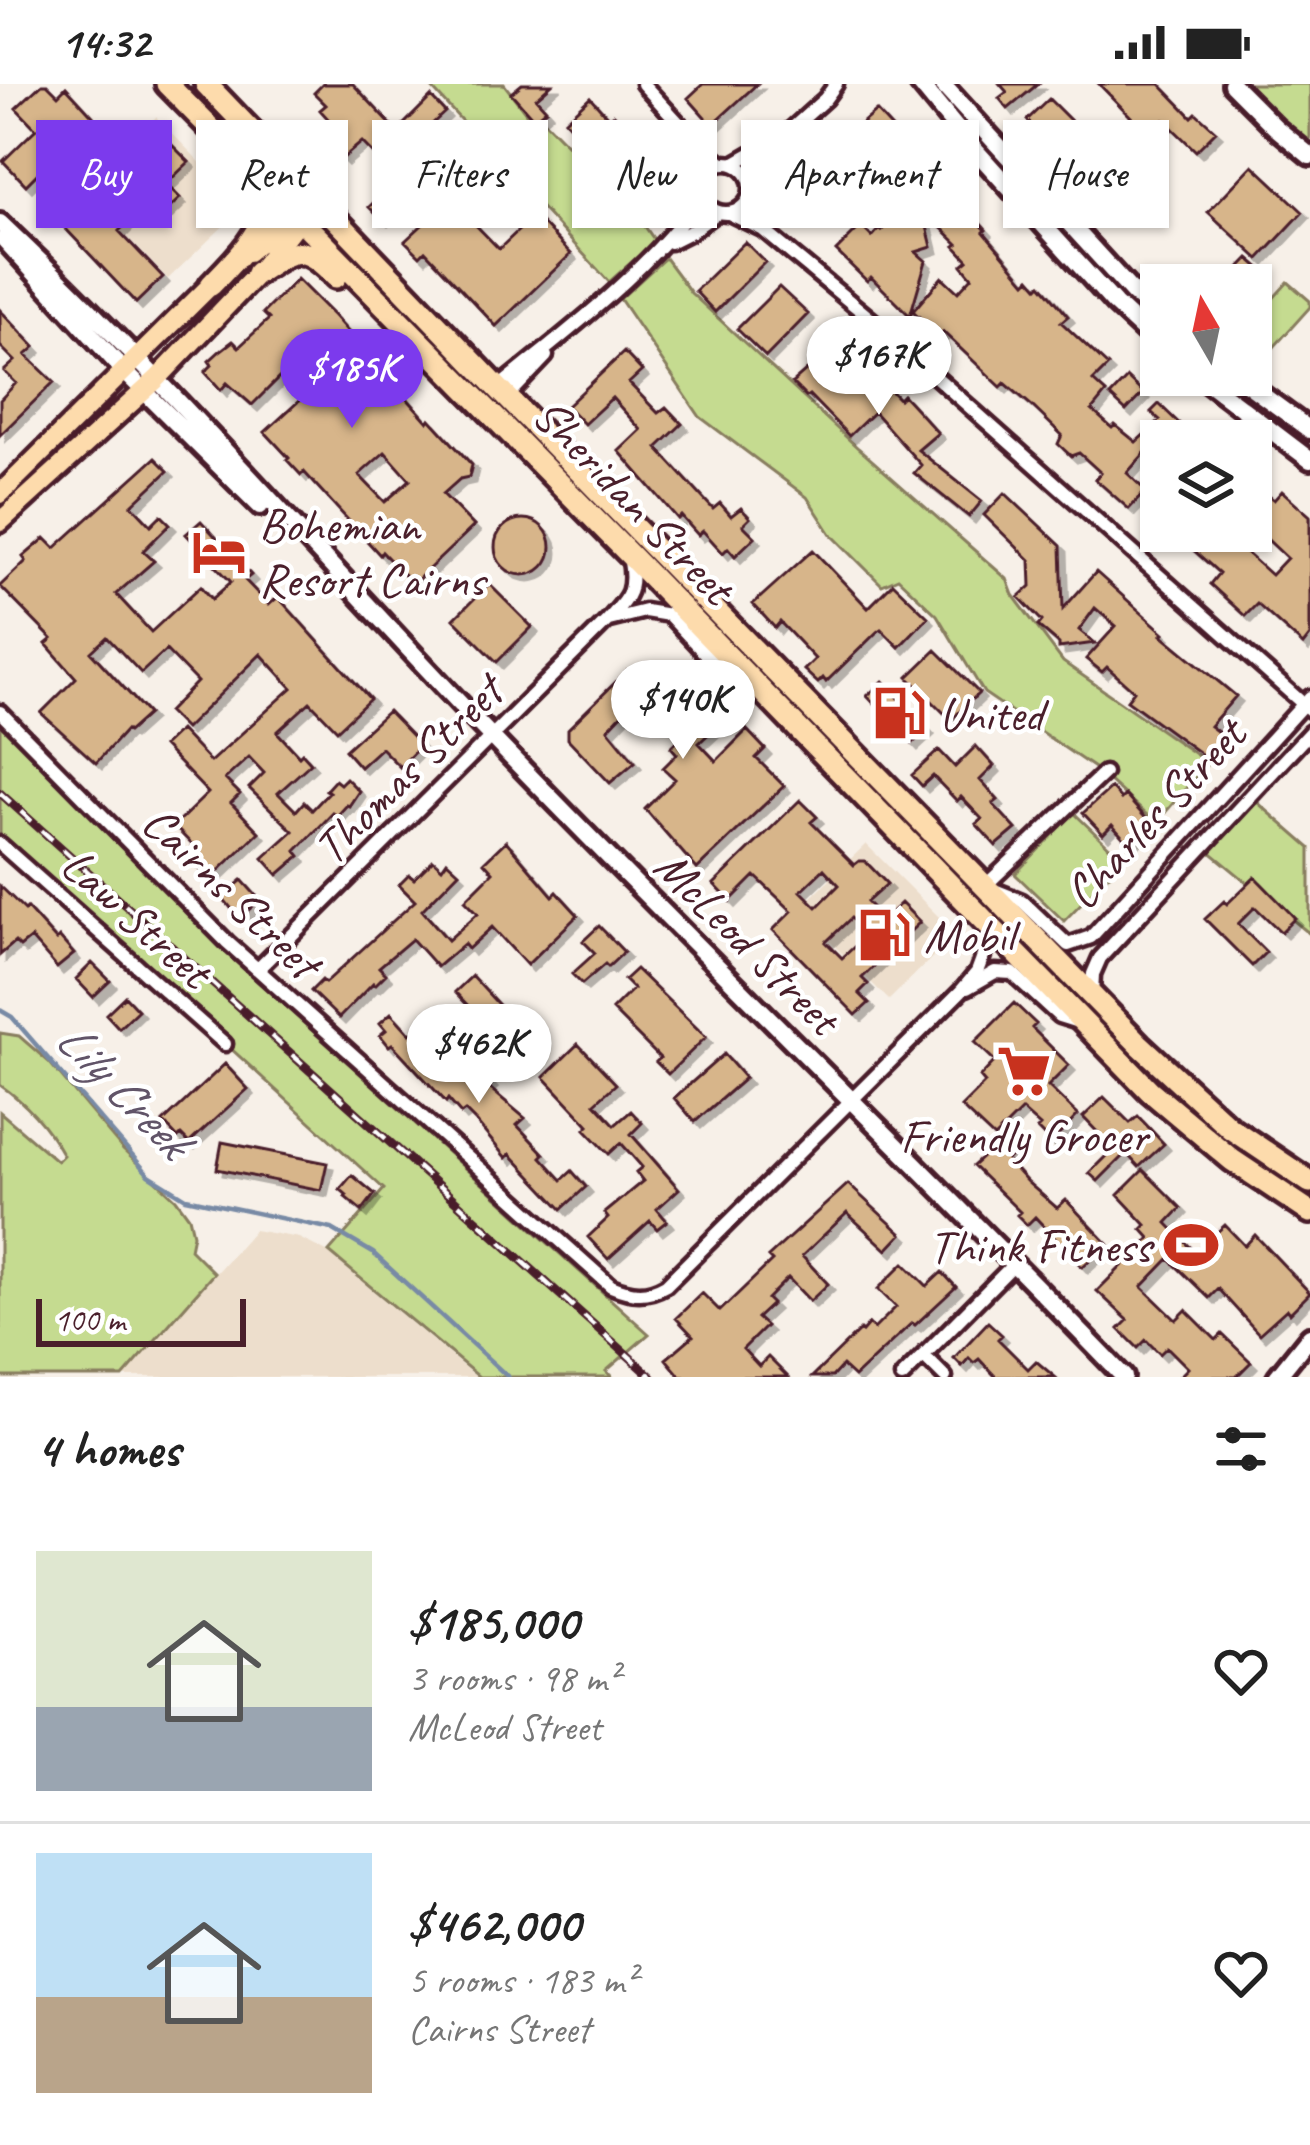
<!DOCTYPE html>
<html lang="en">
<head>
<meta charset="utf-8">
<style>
  body { margin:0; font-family:Caveat,sans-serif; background:#f2f2f2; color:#222; height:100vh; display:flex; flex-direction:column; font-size:45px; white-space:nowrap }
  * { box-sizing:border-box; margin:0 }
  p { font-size:39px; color:#767676 }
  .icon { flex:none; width:66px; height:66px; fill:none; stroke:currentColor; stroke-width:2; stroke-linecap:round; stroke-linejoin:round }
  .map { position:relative; height:1293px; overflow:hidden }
  .side { display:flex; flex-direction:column; background:#fff; flex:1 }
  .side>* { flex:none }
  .hud { position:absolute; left:36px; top:36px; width:1239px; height:108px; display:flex; gap:24px }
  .needle { width:78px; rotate:351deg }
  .fabs { position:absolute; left:1140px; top:180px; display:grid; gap:24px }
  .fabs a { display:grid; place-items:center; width:132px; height:132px; border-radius:0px; background:#fff; box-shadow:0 3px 9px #0004; font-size:60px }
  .scale { position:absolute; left:36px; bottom:30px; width:210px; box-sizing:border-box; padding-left:12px; border:6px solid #4a1f2b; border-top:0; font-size:33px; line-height:42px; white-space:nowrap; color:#4a1f2b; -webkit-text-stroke:9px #fff; paint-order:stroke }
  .price { position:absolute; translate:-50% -102px; padding:0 27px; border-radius:42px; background:#fff; color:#222; font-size:39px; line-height:78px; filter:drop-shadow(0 3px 6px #0008) }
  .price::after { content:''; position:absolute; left:50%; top:72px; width:36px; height:27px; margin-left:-18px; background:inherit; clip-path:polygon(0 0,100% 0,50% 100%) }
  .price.selected { background:#7c3aed; color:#fff }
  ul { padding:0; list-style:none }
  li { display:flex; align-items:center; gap:36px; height:300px; padding:0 36px }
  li+li { border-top:3px solid #e0e0e0 }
  li span { display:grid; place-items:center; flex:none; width:336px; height:240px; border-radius:0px; color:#555 }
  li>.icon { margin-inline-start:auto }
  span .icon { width:144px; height:144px; fill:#fffc; stroke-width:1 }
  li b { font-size:51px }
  h2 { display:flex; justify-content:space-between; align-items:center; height:144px; padding:0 36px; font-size:51px }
  .tag { padding:0 42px; border-radius:0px; background:#fff; box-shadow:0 3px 9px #0004; font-size:42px; line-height:108px }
  .tag.selected { background:#7c3aed; color:#fff }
  .status { display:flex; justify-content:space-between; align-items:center; height:84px; padding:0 60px; background:#fff; direction:ltr }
  .status svg { height:33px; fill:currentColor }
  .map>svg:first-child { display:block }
</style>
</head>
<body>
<div class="status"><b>14:32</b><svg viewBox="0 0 49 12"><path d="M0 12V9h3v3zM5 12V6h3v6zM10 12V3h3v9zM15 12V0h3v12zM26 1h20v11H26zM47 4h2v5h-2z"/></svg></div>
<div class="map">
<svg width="1310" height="1293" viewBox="0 0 1310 1293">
  <defs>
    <filter id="shadow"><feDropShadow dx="6" dy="6" stdDeviation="0" flood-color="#0004"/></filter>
  </defs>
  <rect width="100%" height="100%" fill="#f7f0e8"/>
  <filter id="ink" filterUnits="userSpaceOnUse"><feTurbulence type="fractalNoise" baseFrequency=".00833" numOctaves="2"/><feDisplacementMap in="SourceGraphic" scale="24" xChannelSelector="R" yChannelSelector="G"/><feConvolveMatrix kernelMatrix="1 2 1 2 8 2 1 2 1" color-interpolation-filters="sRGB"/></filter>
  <g filter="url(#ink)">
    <path fill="#eddecc" d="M156 33 238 117V128L168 195 81 105Z
      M866 760 956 850 889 916 798 826Z
      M254 1146 299 1154 327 1168 476 1293H123Z"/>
    <path fill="#c5db90" stroke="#887d5e" stroke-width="3" d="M428 0H504L535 41 543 36 637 131 655 157 609 198Z
      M1241 0H1310V61L1281 39Z
      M665 174 691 209 858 364 1007 495 1013 511 1063 578 1208 679 1156 739 1097 686 984 609 937 531 898 494 882 501 831 450 807 413 700 333 620 215Z
      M1288 198 1310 217V223L1266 272 1251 259V239Z
      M0 640 225 868 649 1250 606 1287 612 1293H479L329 1168 384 1105 0 753Z
      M1257 718 1310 764V850L1209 767Z
      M1074 729 1123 776 1064 837 1015 790Z
      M0 949 19 952 49 978 123 1066 176 1115 189 1133 193 1150 190 1165 214 1189 123 1293H0V1028L57 1077 63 1071C48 1044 26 1019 0 1001Z"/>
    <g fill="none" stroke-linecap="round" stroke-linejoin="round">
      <path stroke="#788aa5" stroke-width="4.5" d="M0 926 12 933 149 1091 186 1114 332 1145 373 1169 508 1293"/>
    </g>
    <path fill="#d7b58a" stroke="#4a1f2b" stroke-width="3" fill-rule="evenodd" filter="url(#shadow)" d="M42 0H47L58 11 66 3 122 64 85 98 58 69 26 101 3 77 36 45 16 24Z
      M323 0H353L397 47 431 13 445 28 415 56 439 80 382 136 369 123 398 95 362 58 342 75 331 64 335 60 332 56 340 48 320 26 326 21 314 9Z
      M522 0H552L536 14 546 25 534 35 511 9Z
      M703 0H757L712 41 688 14Z
      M1000 0H1038L1008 25 999 14 1007 8Z
      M1099 0H1160L1192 33 1196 29 1216 47 1196 67 1164 36 1148 51 1142 45 1081 101 1073 92 1082 84 1062 63 1060 66 1047 53 1045 55 1027 36 1049 15 1075 41H1084L1105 63 1134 36Z
      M590 13 609 34 614 30 632 49 648 37 658 48 644 63 662 82 627 113 580 61 584 57 565 36Z
      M876 27 912 66 924 57 935 69 910 93 936 120 951 107 986 146 984 148 1026 198 1030 194 1038 203 1041 200 1068 232 1061 238 1108 282 1093 297 1106 309 1092 326 1112 344 1115 341 1136 358 1160 336 1151 328 1159 320 1186 346 1174 357H1161V366L1155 360 1152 361 1127 389 1146 407 1129 425 1095 395 1101 389 1079 369 1071 372 1058 360 1062 351 1031 321 1005 299 1001 303 943 248 940 252 913 227 942 193 958 208 972 193 962 181 968 176 955 162 958 160 923 126 932 163 916 168 926 177 910 232 871 193 867 197 836 167 861 142 872 153 879 145 881 147 907 119 870 78 819 126 800 129 791 126 784 119 799 103 805 109 819 96 821 98 846 76 834 63Z
      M166 55 189 78 166 100 180 114 156 137 143 123 119 147 163 193 136 219 65 144 92 119 101 128 143 87 138 82Z
      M1253 81 1303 128 1259 175 1208 128Z
      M463 103 477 118 465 130 499 165 522 143 497 117 509 105 571 170 496 242 425 167 420 172 405 157Z
      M745 158 765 178 715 228 695 207Z
      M1249 174 1264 187 1252 201H1223Z
      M297 195 334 232 428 338 430 335 472 381 469 393 460 395 443 410 474 442 413 500 382 468 380 471 304 388 301 391 287 376 289 374 265 348 301 315 280 293 252 321 227 299 221 306 205 288 212 281 209 277 220 267 233 257 239 263 269 235 263 229ZM385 368 410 396 385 418 359 391Z
      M779 203 808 230 766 273 737 245Z
      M0 226 35 263 26 271 54 298 0 351V316L16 299 4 287 15 277 0 262Z
      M831 265 856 291 866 281 899 315 903 311 938 349 918 366 982 417 969 433 914 389 921 381 874 328 849 352 809 311 806 313 792 299Z
      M624 268 642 287 629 299 658 329 666 323 682 340 657 364 713 425 720 419 731 432 741 424 750 434 743 441 755 453 735 472 728 464 723 469 703 447 698 451 681 432 678 435 619 367 641 346 612 314 584 340 567 322Z
      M1127 294 1143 309 1126 327 1110 312Z
      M155 374 168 387 132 421 151 441 161 431 170 440 143 467 154 477 116 510 151 548 201 502 212 515 231 498 186 450 201 437 251 491 245 496 269 521 278 513 370 615 337 646 310 618 277 648 299 672 302 669 311 679 278 709 296 727 304 718 312 726 329 708 326 706 335 696 340 700 346 694 359 707 349 722 347 721 337 732 333 729 296 767 300 772 278 791 263 774 293 747 249 704 264 689 249 673 225 695 240 710 231 719 259 748 210 795 192 778 201 770 174 742 208 709 163 662 180 646 210 678 292 604 261 570 185 645 168 628 197 598 166 566 141 589 107 553 91 568 148 630 128 648 126 646 96 679 41 629 76 594 46 560 52 555 0 502 26 477 23 473 45 454 55 464Z
      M1282 407 1310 432V552L1303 561 1257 520 1245 532 1210 500 1219 489 1179 453 1184 447H1222L1271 491 1287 474 1251 440 1264 426 1260 422 1269 412 1274 416Z
      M1005 409 1061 462 1063 525 1096 488 1164 549 1162 551 1236 612 1210 642 1222 651 1205 673 1127 616 1134 607 1107 583 1102 588 1086 575 1116 542 1095 524 1079 546 1095 559 1059 564V560L1038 542 1042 537 1019 513 1031 502 1030 476 984 431Z
      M495 463a28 28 0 1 1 56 0a28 28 0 1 1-56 0Z
      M813 466 868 524 893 499 928 533 899 563 881 545 877 548 826 598 823 594 818 599 804 586 815 575 780 538 775 544 753 520Z
      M489 500 532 543 497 578 454 535Z
      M936 566 979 609 951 636 908 593Z
      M684 578 731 629 699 659 716 677 747 646 765 665 756 674 784 702 697 785 645 725 675 695 663 684 677 670 671 663 696 639 694 637 699 633 672 606H655L628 631 625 627 608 645 635 678 610 699 568 655V645L627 587 645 606V579Z
      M883 597 928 645 912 660 867 612Z
      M388 627 421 661 400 683 381 664 360 683 345 666Z
      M976 662 994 682 980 696 998 716 993 720 1016 745 996 762 976 740 982 735 961 713 957 717 933 692 922 702 912 691 939 666 955 683Z
      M1111 704 1121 715 1125 711 1151 740 1129 760 1112 741 1103 750 1083 729Z
      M800 716 817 733 811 738 854 781 859 777H865L887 800 867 818 884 835 901 819 920 838 862 894 868 900 859 909 869 919 856 931 773 846 792 827 755 792 730 817 714 800ZM824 785 839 801 817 823 801 807ZM851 834 868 850 842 874 826 858Z
      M506 757 553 812 557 808 578 831 527 881 492 843 468 865 464 860 437 883 412 855 379 883 386 890 375 901 373 899 339 934 311 907 322 896 325 899 415 817 399 801 409 791 414 795 433 776 442 784 447 777 459 788 422 826 448 856 478 829 465 816 493 788 484 778Z
      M1255 793 1295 834 1281 848 1255 823 1238 840 1266 868 1252 882 1205 835 1224 817 1227 820Z
      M242 796 260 816 239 834 222 813Z
      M0 802 25 826 27 824 56 856 59 853 74 870 57 884 31 854 20 863 15 858 0 871Z
      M599 842 624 868 608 883 605 880 582 900 572 890 595 869 583 857Z
      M92 879 110 897 93 913 76 895Z
      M636 885 706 953 668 990 656 978 660 974 612 926 633 905 624 896Z
      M472 892 533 958 517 973 455 908Z
      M125 912 138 926 119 944 106 930Z
      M1014 919 1036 940 1032 944 1069 981 1048 1002 1078 1031 1051 1059 1037 1045 1040 1042 1022 1026 994 1054 961 1023 985 999 980 993 995 977 975 958Z
      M391 929 410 950 421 940 473 997 482 989 491 998 487 1002 525 1034 517 1041 544 1070 541 1073 562 1096 572 1087 586 1103 562 1125 510 1070 506 1074 477 1039 465 1027 461 1030 448 1015 446 1018 392 960 389 962 380 951 386 946 380 939Z
      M578 960 616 1000 595 1019 615 1041 631 1027 642 1039 631 1050 679 1105 657 1125 667 1137 657 1145 650 1137 608 1175 588 1153 608 1134 604 1129 643 1097 636 1088 642 1083 621 1059 609 1070 585 1045 589 1041 544 993Z
      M724 970 745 994 695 1038 674 1014Z
      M225 980 248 1005 189 1059 181 1051 178 1054 163 1038Z
      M1104 1013 1130 1039 1138 1032 1164 1060 1139 1083 1126 1069 1098 1097 1089 1089 1109 1069 1104 1064 1108 1059 1083 1033Z
      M1003 1055 1015 1068 1007 1076 1027 1098 1057 1124 1066 1116 1108 1160 1082 1183 1035 1133 1027 1141 1017 1131 1020 1128 973 1082Z
      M222 1058 327 1079 321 1106 217 1085Z
      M1143 1086 1181 1124 1167 1139 1195 1168 1225 1141 1245 1162 1255 1151 1310 1209 1290 1229 1287 1225 1259 1250 1218 1205 1209 1214 1169 1175 1142 1203 1176 1236 1186 1226 1216 1256 1222 1250 1251 1278 1236 1293H1179L1188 1284 1167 1263 1160 1270 1146 1256 1138 1264 1119 1245 1128 1236 1097 1207 1150 1154 1142 1145 1146 1141 1118 1111Z
      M352 1091 375 1110 362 1127 345 1113 347 1111 340 1105Z
      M848 1100 902 1150 887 1166 847 1129 802 1172 828 1200 810 1217 788 1194 767 1215 772 1220 757 1234 766 1242 743 1265 759 1282 768 1273 788 1293H681L666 1275 693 1252 676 1234 702 1209 720 1227 772 1177 768 1173Z
      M904 1179 927 1202 942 1188 956 1203 915 1241 912 1239 854 1293 842 1282 832 1293H812L860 1246 862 1248 869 1240 874 1245 896 1223 878 1205Z
      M988 1238 1002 1251 998 1255 1028 1285 1036 1277 1055 1293H996L979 1275 974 1279 969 1274 962 1282 954 1274Z"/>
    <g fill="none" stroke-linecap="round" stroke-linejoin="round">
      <defs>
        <path id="street" d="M643 0 698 60 723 79
          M701 104a25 25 0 1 1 50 0a25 25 0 1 1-50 0Z
          M733 80 785 50
          M750 96 786 50 825 15 836 0
          M729 129 762 145 872 236 1310 626
          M670 158 690 148 718 128
          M498 304C561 252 627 203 679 141 687 131 696 123 702 111
          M507 313 546 272
          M609 536 645 527 669 531 712 577 737 591
          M0 628 227 858 611 1202C632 1211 647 1212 666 1201L961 907 977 888 993 845
          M0 760 225 960
          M985 802 1104 689
          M997 807 1022 817 1068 861 1091 853 1310 613
          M258 885 608 536C628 513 635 509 630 477
          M967 904 995 888 1012 889 1059 932 1075 937
          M1092 910 1093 890 1100 874 1310 648
          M924 1272 945 1293
          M902 1293 1013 1181"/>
        <path id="secondary" d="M920 0 966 56 1115 220 1161 263
          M942 0 1134 210 1161 234
          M1232 0 1275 43 1310 72
          M0 139C171 300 325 479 488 649 697 867 915 1075 1124 1293
          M4 155 124 287 260 422
          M1198 291 1310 376
          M1235 291 1310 346
          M1277 1293 1310 1252"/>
        <path id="primary" d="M248 168 293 129
          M0 410 218 194
          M0 438 157 295 254 193 299 136"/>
        <path id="highway" d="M167 0 628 469 1150 1007 1232 1076 1310 1128
          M206 0 498 304 1140 961 1230 1044 1310 1098
          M257 189C295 163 303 159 336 193
          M211 201C228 183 262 151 264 125 264 115 260 104 258 94"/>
      </defs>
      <use href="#street" stroke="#4a1f2b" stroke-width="21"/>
      <use href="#secondary" stroke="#4a1f2b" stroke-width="26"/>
      <use href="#primary" stroke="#4a1f2b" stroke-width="27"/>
      <use href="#highway" stroke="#4a1f2b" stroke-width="30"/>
      <use href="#street" stroke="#fff" stroke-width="12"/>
      <use href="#secondary" stroke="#fff" stroke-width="16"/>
      <use href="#primary" stroke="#fddbac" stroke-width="18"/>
      <use href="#highway" stroke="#fddbac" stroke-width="21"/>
      <defs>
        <path id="rail" d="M0 709 652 1293"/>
      </defs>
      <use href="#rail" stroke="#4a1f2b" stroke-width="9"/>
      <use href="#rail" stroke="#fff" stroke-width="4.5" stroke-dasharray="14" stroke-linecap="butt"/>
    </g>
  </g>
  <defs>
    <symbol id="hotel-bare" viewBox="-9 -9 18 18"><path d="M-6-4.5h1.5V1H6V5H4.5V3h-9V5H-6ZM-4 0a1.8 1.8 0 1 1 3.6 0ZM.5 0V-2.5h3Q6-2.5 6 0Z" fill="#c8321e" stroke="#fff" stroke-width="2.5" paint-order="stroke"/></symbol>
    <symbol id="fuel-bare" viewBox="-9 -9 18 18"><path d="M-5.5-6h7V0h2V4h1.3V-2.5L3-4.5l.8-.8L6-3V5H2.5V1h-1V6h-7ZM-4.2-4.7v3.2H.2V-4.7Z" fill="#c8321e" stroke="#fff" stroke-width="2.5" paint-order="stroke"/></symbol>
    <symbol id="supermarket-bare" viewBox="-9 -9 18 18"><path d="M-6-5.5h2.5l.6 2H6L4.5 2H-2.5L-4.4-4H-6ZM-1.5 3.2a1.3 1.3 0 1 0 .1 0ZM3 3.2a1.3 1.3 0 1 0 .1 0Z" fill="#c8321e" stroke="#fff" stroke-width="2.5" paint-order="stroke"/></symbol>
    <symbol id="stadium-bare" viewBox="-9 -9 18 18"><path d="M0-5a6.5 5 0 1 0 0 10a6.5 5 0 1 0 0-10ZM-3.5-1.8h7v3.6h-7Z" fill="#c8321e" stroke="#fff" stroke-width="2.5" paint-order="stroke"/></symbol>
  </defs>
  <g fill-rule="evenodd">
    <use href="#hotel-bare" x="181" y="430" width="76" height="76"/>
    <use href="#fuel-bare" x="861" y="591" width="76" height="76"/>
    <use href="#fuel-bare" x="846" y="813" width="76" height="76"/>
    <use href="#supermarket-bare" x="986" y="949" width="76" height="76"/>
    <use href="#stadium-bare" x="1153" y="1123" width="76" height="76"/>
  </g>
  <g text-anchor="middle" stroke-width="9" stroke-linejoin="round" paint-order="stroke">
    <g font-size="48" fill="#4a1f2b" stroke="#fff">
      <text transform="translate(634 416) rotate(46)" y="17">Sheridan Street</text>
      <text transform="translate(407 685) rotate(-45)" y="17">Thomas Street</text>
      <text transform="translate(1154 729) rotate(-47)" y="17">Charles Street</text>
      <text transform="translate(232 807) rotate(44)" y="17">Cairns Street</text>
      <text transform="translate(137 833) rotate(42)" y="17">Law Street</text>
      <text transform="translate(748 857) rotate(45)" y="17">McLeod Street</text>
    </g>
    <g font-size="48" fill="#4a1f2b" stroke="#fff" text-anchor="start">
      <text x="259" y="457">Bohemian<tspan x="259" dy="55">Resort Cairns</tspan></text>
      <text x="939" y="646">United</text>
      <text x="924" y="868">Mobil</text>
      <text x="1024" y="1068" text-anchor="middle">Friendly Grocer</text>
      <text x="1151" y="1178" text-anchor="end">Think Fitness</text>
    </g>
    <g font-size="51" font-style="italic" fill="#615468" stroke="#fff">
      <text transform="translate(124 1004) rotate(46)" y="18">Lily Creek</text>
    </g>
  </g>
</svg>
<div class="fabs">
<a><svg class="needle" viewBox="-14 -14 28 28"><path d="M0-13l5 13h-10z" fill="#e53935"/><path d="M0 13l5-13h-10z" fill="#767676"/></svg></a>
<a><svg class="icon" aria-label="layers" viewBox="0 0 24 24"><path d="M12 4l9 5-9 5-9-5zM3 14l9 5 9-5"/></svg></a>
</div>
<div class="scale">100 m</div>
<b class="price" style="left:879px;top:334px">$167K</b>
<b class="price selected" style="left:352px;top:347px">$185K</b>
<b class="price" style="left:683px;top:678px">$140K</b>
<b class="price" style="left:479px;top:1022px">$462K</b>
<div class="hud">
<a class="tag selected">Buy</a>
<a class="tag">Rent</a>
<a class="tag">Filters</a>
<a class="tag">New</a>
<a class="tag">Apartment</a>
<a class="tag">House</a>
</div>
</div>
<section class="side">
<h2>4 homes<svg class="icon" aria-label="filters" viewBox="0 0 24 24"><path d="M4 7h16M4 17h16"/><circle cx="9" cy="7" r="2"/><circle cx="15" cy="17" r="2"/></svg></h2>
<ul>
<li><span style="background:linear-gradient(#dfe7d0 65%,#9aa5b1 0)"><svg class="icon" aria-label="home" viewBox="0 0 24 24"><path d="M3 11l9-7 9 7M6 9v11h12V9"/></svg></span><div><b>$185,000</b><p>3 rooms · 98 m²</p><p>McLeod Street</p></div><svg class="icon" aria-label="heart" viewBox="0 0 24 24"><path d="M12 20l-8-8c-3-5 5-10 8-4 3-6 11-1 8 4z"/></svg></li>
<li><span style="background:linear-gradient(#bfe0f5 60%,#b9a48a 0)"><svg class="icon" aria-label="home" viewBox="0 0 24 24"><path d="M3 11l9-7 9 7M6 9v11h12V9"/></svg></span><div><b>$462,000</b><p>5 rooms · 183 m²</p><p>Cairns Street</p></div><svg class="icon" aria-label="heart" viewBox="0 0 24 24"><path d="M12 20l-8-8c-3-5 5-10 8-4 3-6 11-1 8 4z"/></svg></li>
</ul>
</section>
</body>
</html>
